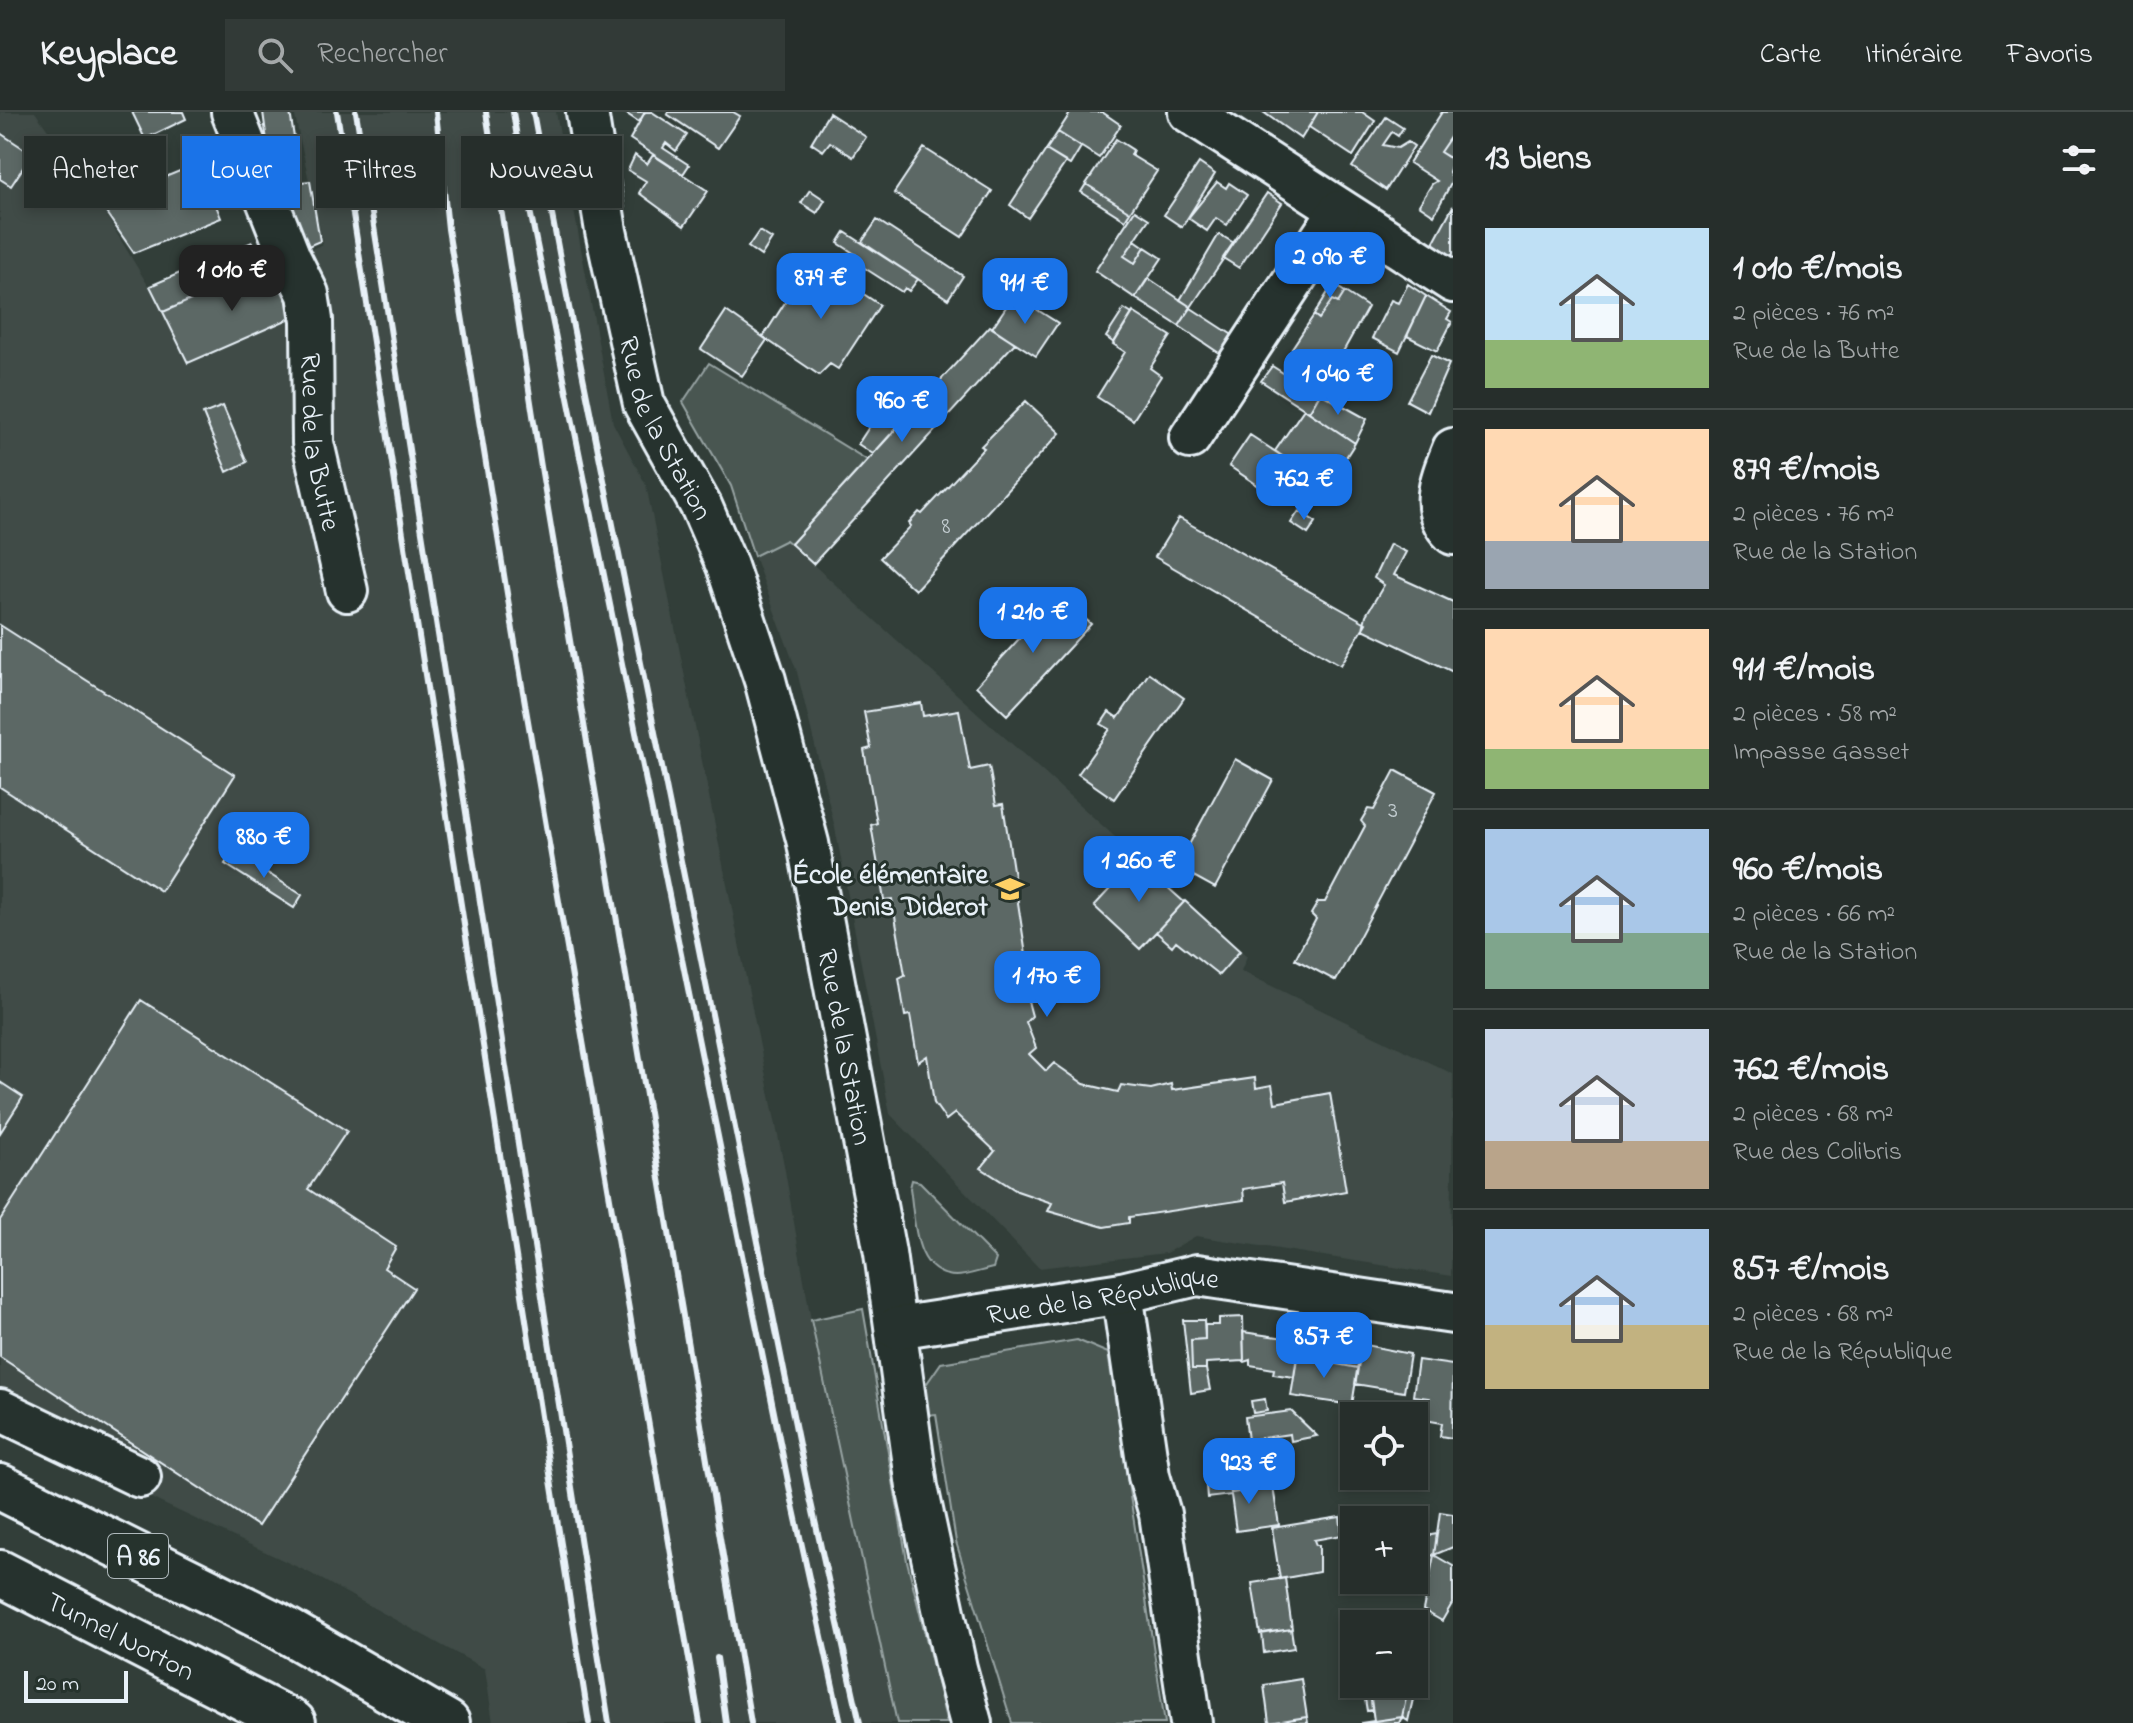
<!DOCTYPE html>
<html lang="fr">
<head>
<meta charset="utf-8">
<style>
  body { margin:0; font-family:"Indie Flower",sans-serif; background:#323a37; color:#f1f3f6; height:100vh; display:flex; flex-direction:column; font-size:30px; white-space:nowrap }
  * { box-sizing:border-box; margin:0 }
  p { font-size:26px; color:#a4a8a9 }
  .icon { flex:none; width:44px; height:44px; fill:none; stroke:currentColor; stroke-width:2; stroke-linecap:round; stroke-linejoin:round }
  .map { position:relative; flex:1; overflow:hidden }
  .sheet { display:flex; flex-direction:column; background:#262e2b; width:680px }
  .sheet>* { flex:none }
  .guide { position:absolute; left:24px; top:24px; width:760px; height:72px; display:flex; gap:16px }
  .buttons { position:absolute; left:1340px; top:1290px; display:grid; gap:16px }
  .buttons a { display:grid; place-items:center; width:88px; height:88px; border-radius:0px; background:#262e2b; box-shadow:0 4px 12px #0003,0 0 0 2px #424a47; font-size:40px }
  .scale { position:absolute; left:24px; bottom:20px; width:104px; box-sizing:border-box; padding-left:8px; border:4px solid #e8f1f8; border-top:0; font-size:22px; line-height:28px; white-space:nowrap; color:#e8f1f8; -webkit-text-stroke:6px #26332d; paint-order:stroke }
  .price { position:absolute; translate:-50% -68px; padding:0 18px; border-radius:16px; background:#1a73e8; color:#fff; font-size:26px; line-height:52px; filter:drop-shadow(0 2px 4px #0008) }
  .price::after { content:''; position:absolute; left:50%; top:48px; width:24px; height:18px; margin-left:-12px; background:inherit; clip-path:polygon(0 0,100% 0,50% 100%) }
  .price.current { background:#222; color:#fff }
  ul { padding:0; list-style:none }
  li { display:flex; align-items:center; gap:24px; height:200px; padding:0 32px }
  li+li { border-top:2px solid #424a47 }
  li span { display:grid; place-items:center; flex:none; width:224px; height:160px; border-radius:0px; color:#555 }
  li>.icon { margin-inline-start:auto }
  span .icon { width:96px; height:96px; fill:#fffc; stroke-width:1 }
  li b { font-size:34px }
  h2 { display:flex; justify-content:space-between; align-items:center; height:96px; padding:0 32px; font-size:34px }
  .chip { padding:0 28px; border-radius:0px; background:#262e2b; box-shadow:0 4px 12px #0003,0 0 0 2px #424a47; font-size:28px; line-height:72px }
  .chip.current { background:#1a73e8; color:#fff }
  header { display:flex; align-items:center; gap:48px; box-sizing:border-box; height:112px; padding:0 40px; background:#262e2b; border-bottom:2px solid #424a47 }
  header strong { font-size:38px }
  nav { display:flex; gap:44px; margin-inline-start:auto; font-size:28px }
  .search { width:560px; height:72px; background:#323a37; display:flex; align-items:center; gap:20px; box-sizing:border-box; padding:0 28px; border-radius:0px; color:#a4a8a9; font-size:30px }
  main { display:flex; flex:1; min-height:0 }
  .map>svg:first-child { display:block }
</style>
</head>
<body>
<header>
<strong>Keyplace</strong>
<div class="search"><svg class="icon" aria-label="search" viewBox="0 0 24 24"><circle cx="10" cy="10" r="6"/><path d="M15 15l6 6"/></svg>Rechercher</div>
<nav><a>Carte</a><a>Itinéraire</a><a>Favoris</a></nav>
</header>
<main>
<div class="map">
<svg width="1453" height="1611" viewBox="0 0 1453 1611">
  <rect width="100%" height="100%" fill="#323e39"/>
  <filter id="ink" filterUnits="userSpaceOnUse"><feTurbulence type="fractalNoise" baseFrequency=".0125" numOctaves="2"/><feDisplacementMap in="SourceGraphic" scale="16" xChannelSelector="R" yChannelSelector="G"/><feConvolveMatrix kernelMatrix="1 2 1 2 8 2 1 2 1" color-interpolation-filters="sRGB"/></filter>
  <g filter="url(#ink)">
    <path fill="#3f4b46" d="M0 0H35L95 85 164 200 323 132 294 0H556L613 311 646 373 784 1053 811 1208 897 1611H493L485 1557 308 1460 0 1315Z
      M786 428 1247 844 1241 859 1453 962 1451 1164 1196 1124 1166 1141 1039 1156 890 1002 835 716 797 560 754 444Z"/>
    <path fill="#495651" stroke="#98a4a4" stroke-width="2" d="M709 251 867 348 791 432 786 428 754 444 731 374 683 290Z
      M912 1068 920 1070 996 1147 993 1156C982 1158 967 1164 956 1164 913 1163 915 1107 910 1076Z
      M863 1197 907 1449 947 1611H897L811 1208Z
      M1077 1228 1108 1241 1165 1611H1012L956 1430 936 1302 926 1303 925 1274 941 1251Z"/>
    <path fill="#5c6865" stroke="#e8f1f8" stroke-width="2" d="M132 0H183L186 7 145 27Z
      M263 0H290L301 70 310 69 320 129 299 138 290 119 282 71 273 73Z
      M624 0H645L639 10Z
      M645 0H652L687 23 676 39 666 31 663 36 689 53 683 62 630 27Z
      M669 0H733L740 4 718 36 667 2Z
      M1071 0H1102L1121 13 1099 46 1058 20Z
      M1263 0H1318L1301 27Z
      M1318 0H1362L1375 9 1353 44 1309 15Z
      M1442 0H1453V21L1440 40 1453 48 1449 60 1453 68 1434 103 1419 93 1432 72 1437 69 1409 51Z
      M829 1 866 25 853 45 830 30 823 39 811 31Z
      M1386 5 1403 16 1398 24 1392 20 1383 33 1398 36 1408 30 1414 34 1386 78 1352 55Z
      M1058 20 1081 35 1070 53 1046 38Z
      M0 21 32 42 11 74 0 67Z
      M1453 21V43L1451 47 1440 40Z
      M1116 27 1133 38 1131 43 1157 59 1130 100 1086 72Z
      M924 36 992 79 962 125 894 81Z
      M1046 38 1066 50 1028 106 1010 93Z
      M635 43 647 52 653 43 708 79 684 114 639 81 646 69 628 58Z
      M199 51 221 106 134 141 100 92Z
      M1199 51 1215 62 1182 115 1164 103Z
      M1217 70 1226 76 1229 71 1247 83 1227 113 1216 106 1207 119 1188 106Z
      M1086 72 1130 100 1125 108 1081 80Z
      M810 78 825 88 817 101 801 91Z
      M1267 81 1282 91 1239 156 1223 146Z
      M1453 94V142L1451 145 1432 133Z
      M1135 98 1149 107 1124 144 1135 151 1145 135 1162 146 1135 186 1095 159Z
      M877 108 963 164 948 187 862 130Z
      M759 119 772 127 761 144 748 135Z
      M845 120 918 167 909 179 905 176 902 180 852 148 855 142 838 131Z
      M1219 122 1234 131 1191 195 1180 188Z
      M1135 128 1145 135 1135 151 1124 144Z
      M252 130 263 157 163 200 150 174Z
      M278 150 300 202 188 251 163 200Z
      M820 153 880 193 838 257 830 252 819 263 763 225 802 164 809 169Z
      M1148 166 1191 195 1179 214 1135 186Z
      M1333 172 1345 180 1338 191 1332 188 1319 207 1314 203Z
      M1408 172 1426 184 1399 240 1372 226 1391 188 1398 191Z
      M1345 180 1368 195 1335 254 1322 245 1315 256 1299 246 1302 242 1292 236 1314 203 1319 207 1332 188 1338 191Z
      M1014 183 1058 211 1036 244 992 216Z
      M1426 184 1451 200 1447 207 1452 210 1437 239 1407 224Z
      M1191 196 1234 224 1222 243 1179 214Z
      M1124 197 1132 202 1114 231 1106 225Z
      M726 199 767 228 742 264 701 237Z
      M1133 200 1171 224 1150 256 1161 264 1133 308 1097 285 1125 240 1113 232Z
      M990 214 1015 231 813 452 791 432Z
      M1431 243 1449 252 1428 300 1407 289Z
      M1272 254 1307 276 1310 270 1322 278 1309 300 1261 269Z
      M1320 281 1367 307 1355 331 1309 300Z
      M1026 289 1060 321 915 478 880 446 911 414 909 411 919 400 922 402 984 336 981 334Z
      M223 294 247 350 227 360 203 302Z
      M1304 297 1355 331 1327 375 1275 339Z
      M879 300 899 313 873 342 858 332Z
      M1250 323 1320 369 1306 389 1269 365 1262 376 1229 354Z
      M1299 399 1316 410 1308 422 1291 411Z
      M1179 406 1366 511 1341 553 1155 445Z
      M1390 432 1406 440 1394 463 1453 490V560L1363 517 1366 503 1384 473 1374 466Z
      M1059 483 1091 512 1007 603 976 574Z
      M0 513 235 663 161 779 0 675Z
      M1149 561 1184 586 1114 687 1078 662 1110 617 1101 612 1109 600 1118 606Z
      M921 591 923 604 959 598 970 658 989 654 996 693 1003 692 1026 843 1016 844 1032 904 1026 910 1036 936 1029 942 1046 959 1054 951 1084 972 1118 980 1121 973 1151 977 1171 972 1172 978 1255 966 1256 976 1272 973 1275 991 1330 981 1346 1079 1285 1090 1282 1071 1243 1077 1244 1088 1129 1105V1111L1104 1115 1048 1099 1052 1091 1017 1079 981 1056 995 1039 955 1001 946 1008 934 991 927 944 918 950 910 903 905 904 899 866 905 863 892 787 884 788 871 713 877 711 864 638 871 636 864 600Z
      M1235 647 1273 668 1215 776 1177 755Z
      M1395 658 1436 680 1336 869 1295 847 1316 807 1311 802 1318 790H1325L1365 714 1361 709 1368 697 1374 698Z
      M233 739 302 783 294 796 225 752Z
      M1137 748 1184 790 1140 837 1094 794Z
      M1185 789 1240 839 1219 863 1176 829 1172 834 1156 820Z
      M141 888 347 1019 308 1077 396 1135 384 1156 414 1176 258 1414 0 1245V1108Z
      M0 970 23 985 0 1021Z
      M1243 1205 1244 1249 1206 1251V1257H1192L1191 1228 1205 1227V1213H1219V1206Z
      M1183 1208H1204L1205 1227 1191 1228 1192 1257H1206L1210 1278 1191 1281Z
      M1243 1220 1299 1228 1294 1265 1273 1262 1274 1257 1250 1253V1248L1244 1250Z
      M1361 1232 1410 1242 1404 1280 1355 1272Z
      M1298 1240 1332 1246 1331 1251 1358 1256 1352 1293 1291 1284Z
      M1332 1246 1359 1250 1358 1256 1331 1251Z
      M1418 1248 1453 1253 1452 1326 1440 1324 1442 1311 1403 1304 1405 1291 1427 1295 1429 1286 1413 1284Z
      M1265 1287 1267 1299 1253 1301 1251 1289Z
      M1291 1299 1317 1324 1291 1329 1290 1322 1248 1328 1245 1305Z
      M1229 1370 1231 1381 1273 1375 1279 1413 1236 1419 1231 1383 1207 1386 1206 1373Z
      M1440 1400 1453 1402V1435L1434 1443Z
      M1340 1405 1342 1423 1314 1428 1316 1433H1319V1460L1280 1467 1272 1416Z
      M1437 1422 1434 1443 1414 1446V1426Z
      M1434 1443 1453 1454V1490L1442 1509 1423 1498Z
      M1285 1466 1292 1517 1260 1522 1252 1471Z
      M1354 1513V1553L1349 1514Z
      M1291 1517 1294 1536 1264 1541 1262 1521Z
      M1415 1540 1425 1543 1422 1556 1414 1552Z
      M1301 1567 1307 1605 1269 1611 1264 1573Z
      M1369 1572H1409L1402 1605 1374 1609Z
      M1370 1580 1372 1598 1367 1599 1364 1581Z
      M1406 1586 1413 1587 1408 1609 1402 1605Z
      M1307 1605 1308 1611H1269Z
      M1402 1605 1399 1611H1361L1374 1609Z"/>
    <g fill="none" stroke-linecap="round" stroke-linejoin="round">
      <defs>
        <g id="minor">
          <path id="s1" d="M232 0 290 146 308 182 312 208 313 331 347 479"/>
          <path id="s2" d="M587 0 606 119 644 292 702 396 727 454 765 568 808 731 885 1141 917 1375 956 1556 971 1611"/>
          <path d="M1189 0 1453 170"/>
          <path d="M1190 326 1339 99"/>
          <path d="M1453 337C1442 365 1427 397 1453 422"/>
          <path d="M1122 1181 1149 1364 1160 1402 1191 1611"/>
          <path id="s3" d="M896 1216 1122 1181 1197 1163 1453 1201"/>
          <path d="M0 1298 140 1365"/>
        </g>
        <g id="highway">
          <path d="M0 1375 277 1513 447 1611"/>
          <path id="s4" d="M0 1461 293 1611"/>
        </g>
      </defs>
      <use href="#minor" stroke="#e8f1f8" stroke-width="46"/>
      <use href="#highway" stroke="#e8f1f8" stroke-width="50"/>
      <use href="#minor" stroke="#26332d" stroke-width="40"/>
      <use href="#highway" stroke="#26332d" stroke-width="44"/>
      <path stroke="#e8f1f8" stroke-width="6" d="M337 0 589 1611
        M356 0 609 1611
        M436 0 448 117 522 574 700 1611
        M486 0 541 355 751 1611
        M513 0 523 64 791 1384 841 1611
        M533 0 569 195 808 1377 860 1611
        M717 1546 726 1611"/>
    </g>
  </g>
  <defs>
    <symbol id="school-bare" viewBox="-9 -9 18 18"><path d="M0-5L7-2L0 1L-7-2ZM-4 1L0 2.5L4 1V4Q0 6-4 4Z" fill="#ffd166" stroke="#26332d" stroke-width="2.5" paint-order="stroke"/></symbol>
  </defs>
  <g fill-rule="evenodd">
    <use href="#school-bare" x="990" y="757" width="40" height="40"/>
  </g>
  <g text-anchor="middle" stroke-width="6" stroke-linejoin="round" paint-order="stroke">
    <g font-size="24" fill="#c5cfd3">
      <text x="946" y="421">8</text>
      <text x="1393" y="705">3</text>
    </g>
    <rect fill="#26332d" stroke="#aeb8bb" stroke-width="2" x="108" y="1422" width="60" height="44" rx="6"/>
    <g font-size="26" font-weight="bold" fill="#e8f1f8">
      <text x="138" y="1453">A 86</text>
    </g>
    <g font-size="28" fill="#e8f1f8" stroke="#26332d">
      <text dy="10" stroke="none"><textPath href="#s2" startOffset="328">Rue de la Station</textPath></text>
      <text dy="10" stroke="none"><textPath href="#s1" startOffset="346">Rue de la Butte</textPath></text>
      <text dy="10" stroke="none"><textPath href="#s2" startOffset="976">Rue de la Station</textPath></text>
      <text dy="10" stroke="none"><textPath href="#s3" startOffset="210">Rue de la République</textPath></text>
      <text dy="10" stroke="none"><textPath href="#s4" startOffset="136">Tunnel Norton</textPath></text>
    </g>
    <g font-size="28" font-weight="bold" fill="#e8f1f8" stroke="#26332d" text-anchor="end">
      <text x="988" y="771">École élémentaire<tspan x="988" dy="32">Denis Diderot</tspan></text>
    </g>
  </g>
</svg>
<div class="buttons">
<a><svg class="icon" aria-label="locate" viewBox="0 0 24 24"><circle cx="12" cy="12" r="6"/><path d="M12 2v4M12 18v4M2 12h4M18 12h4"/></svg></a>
<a>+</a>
<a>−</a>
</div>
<div class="scale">20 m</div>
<b class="price" style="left:1330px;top:188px">2 090 €</b>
<b class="price current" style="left:232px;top:201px">1 010 €</b>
<b class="price" style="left:821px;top:209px">879 €</b>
<b class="price" style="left:1025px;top:214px">911 €</b>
<b class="price" style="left:1338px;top:305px">1 040 €</b>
<b class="price" style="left:902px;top:332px">960 €</b>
<b class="price" style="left:1304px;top:410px">762 €</b>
<b class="price" style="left:1033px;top:543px">1 210 €</b>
<b class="price" style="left:264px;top:768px">880 €</b>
<b class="price" style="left:1139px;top:792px">1 260 €</b>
<b class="price" style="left:1047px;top:907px">1 170 €</b>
<b class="price" style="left:1324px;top:1268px">857 €</b>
<b class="price" style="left:1249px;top:1394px">923 €</b>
<div class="guide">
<a class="chip">Acheter</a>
<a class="chip current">Louer</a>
<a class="chip">Filtres</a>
<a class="chip">Nouveau</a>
</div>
</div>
<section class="sheet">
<h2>13 biens<svg class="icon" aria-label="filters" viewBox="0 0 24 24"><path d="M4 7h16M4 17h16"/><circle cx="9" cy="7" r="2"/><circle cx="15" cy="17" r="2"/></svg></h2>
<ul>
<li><span style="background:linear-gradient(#bfe0f5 70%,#8fb573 0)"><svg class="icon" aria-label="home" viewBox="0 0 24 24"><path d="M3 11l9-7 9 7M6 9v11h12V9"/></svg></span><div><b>1 010 €/mois</b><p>2 pièces · 76 m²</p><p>Rue de la Butte</p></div></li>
<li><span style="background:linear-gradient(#ffd9b3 70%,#9aa5b1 0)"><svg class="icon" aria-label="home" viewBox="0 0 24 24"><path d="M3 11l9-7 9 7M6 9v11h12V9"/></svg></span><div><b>879 €/mois</b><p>2 pièces · 76 m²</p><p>Rue de la Station</p></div></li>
<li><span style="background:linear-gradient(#ffd9b3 75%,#8fb573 0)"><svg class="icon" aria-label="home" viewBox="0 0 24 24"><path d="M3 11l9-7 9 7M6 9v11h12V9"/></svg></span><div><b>911 €/mois</b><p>2 pièces · 58 m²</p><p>Impasse Gasset</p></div></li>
<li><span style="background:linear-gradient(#a9c7e8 65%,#7fa58c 0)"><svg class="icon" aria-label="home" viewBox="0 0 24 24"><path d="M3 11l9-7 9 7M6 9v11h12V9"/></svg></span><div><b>960 €/mois</b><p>2 pièces · 66 m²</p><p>Rue de la Station</p></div></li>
<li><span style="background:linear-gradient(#c9d6e8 70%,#b9a48a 0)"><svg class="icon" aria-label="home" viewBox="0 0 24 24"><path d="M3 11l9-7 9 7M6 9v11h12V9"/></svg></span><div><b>762 €/mois</b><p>2 pièces · 68 m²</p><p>Rue des Colibris</p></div></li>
<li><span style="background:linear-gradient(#a9c7e8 60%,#c2b280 0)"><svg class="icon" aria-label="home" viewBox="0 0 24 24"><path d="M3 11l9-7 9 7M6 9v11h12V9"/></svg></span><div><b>857 €/mois</b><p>2 pièces · 68 m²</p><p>Rue de la République</p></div></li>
</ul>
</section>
</main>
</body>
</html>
